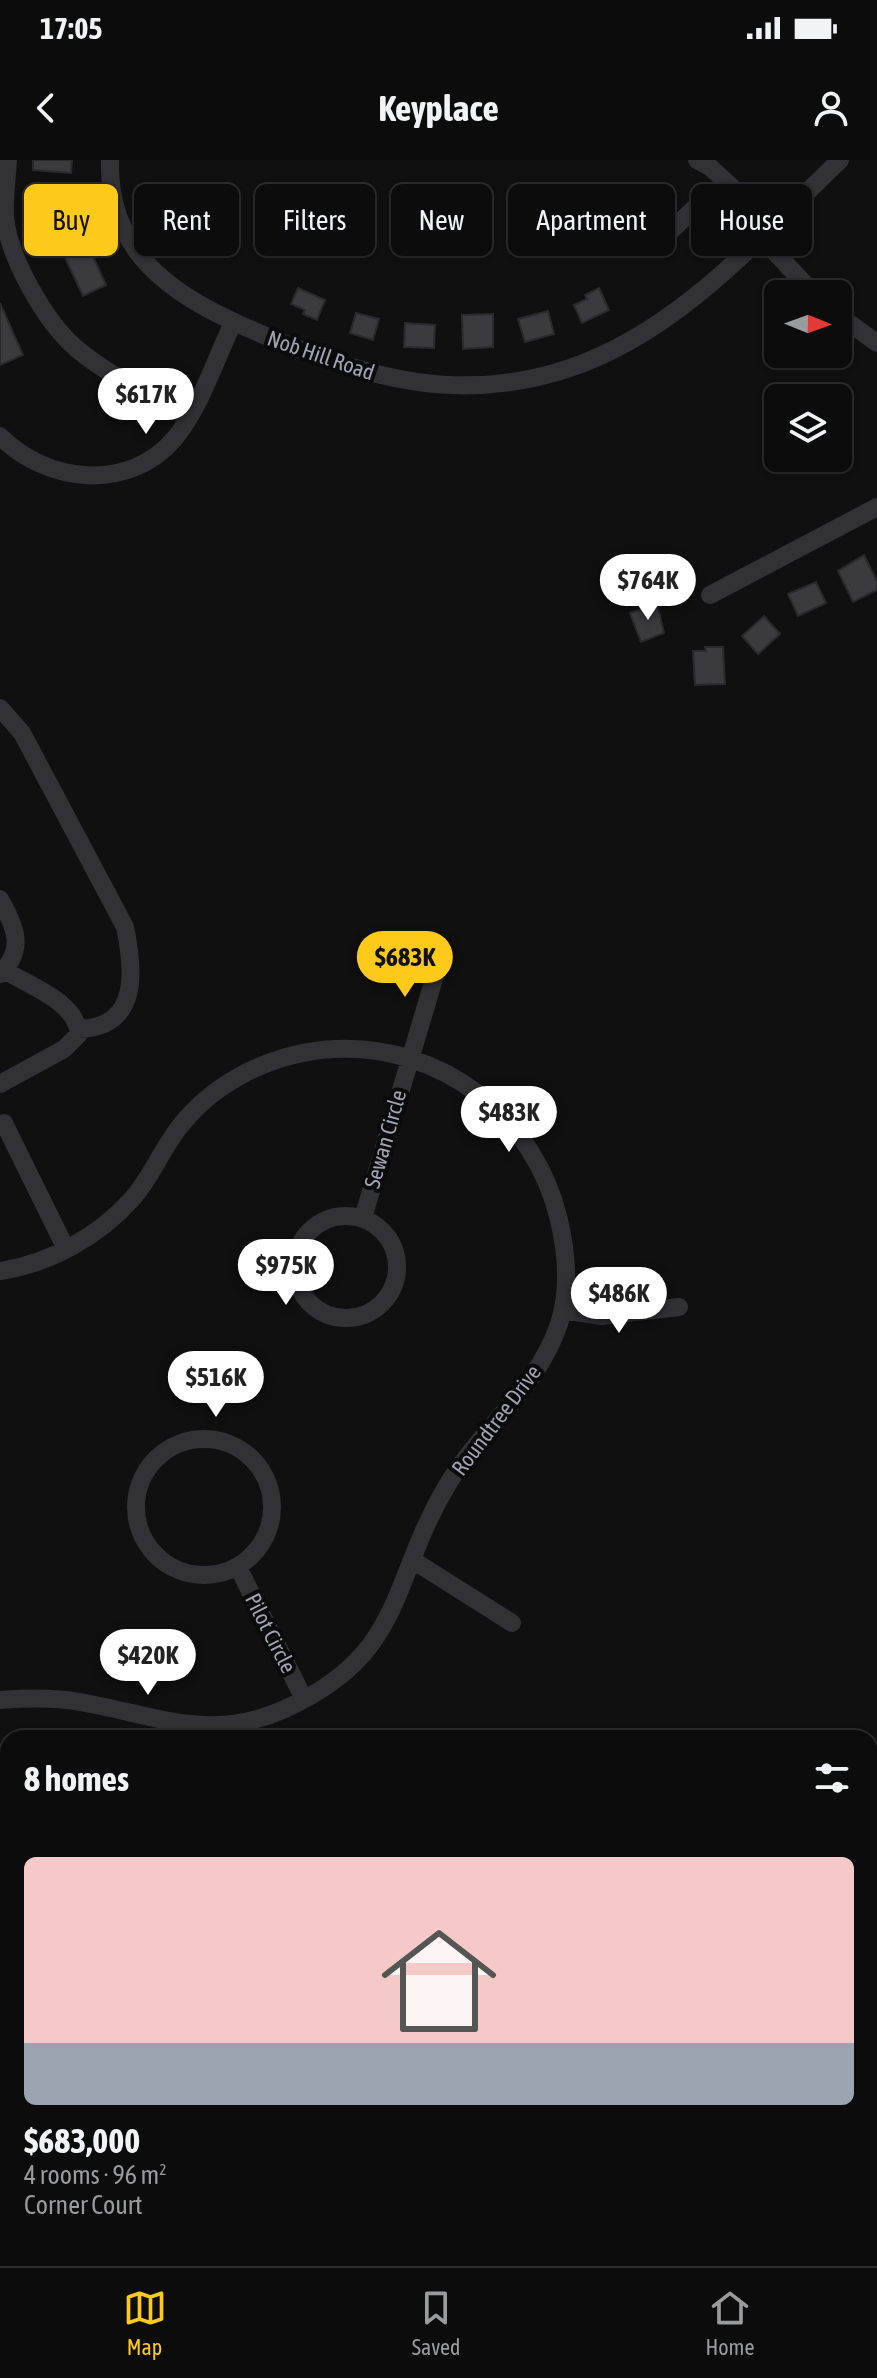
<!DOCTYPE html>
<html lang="en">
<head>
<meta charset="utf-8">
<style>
  body { margin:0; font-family:"Asap Condensed",sans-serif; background:#151516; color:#f1f3f6; height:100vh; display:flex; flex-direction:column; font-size:30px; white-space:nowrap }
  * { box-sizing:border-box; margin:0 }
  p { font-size:26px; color:#9a9b9d }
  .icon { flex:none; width:44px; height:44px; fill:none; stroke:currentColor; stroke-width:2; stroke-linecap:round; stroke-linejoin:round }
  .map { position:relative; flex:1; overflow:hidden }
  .details { position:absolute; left:0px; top:1570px; width:878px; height:536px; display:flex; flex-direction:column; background:#0c0c0d; border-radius:24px 24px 0 0; box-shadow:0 2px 6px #0004,0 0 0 2px #2c2c2e }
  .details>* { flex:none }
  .banner { position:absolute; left:24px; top:24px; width:830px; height:72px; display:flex; gap:16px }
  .needle { width:52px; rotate:91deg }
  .fabs { position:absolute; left:764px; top:120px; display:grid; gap:16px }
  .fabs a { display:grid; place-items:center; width:88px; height:88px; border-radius:12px; background:#0c0c0d; box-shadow:0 2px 6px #0004,0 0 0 2px #2c2c2e; font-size:40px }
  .price { position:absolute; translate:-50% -68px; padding:0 18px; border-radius:28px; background:#fff; color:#222; font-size:26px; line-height:52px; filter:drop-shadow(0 2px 4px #0008) }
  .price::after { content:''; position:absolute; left:50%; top:48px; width:24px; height:18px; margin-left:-12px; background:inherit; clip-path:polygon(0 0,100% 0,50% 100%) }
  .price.current { background:#fdca1c; color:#111 }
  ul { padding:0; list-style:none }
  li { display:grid; align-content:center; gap:16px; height:424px; padding:0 24px }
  li span { display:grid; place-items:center; height:248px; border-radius:12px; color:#555 }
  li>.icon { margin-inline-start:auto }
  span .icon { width:144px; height:144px; fill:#fffc; stroke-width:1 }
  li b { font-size:34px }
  h2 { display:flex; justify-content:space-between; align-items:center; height:96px; padding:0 24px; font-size:34px }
  .pill { padding:0 28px; border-radius:12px; background:#0c0c0d; box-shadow:0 2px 6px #0004,0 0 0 2px #2c2c2e; font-size:28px; line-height:72px }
  .pill.current { background:#fdca1c; color:#111 }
  .status { display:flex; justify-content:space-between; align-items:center; height:56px; padding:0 40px; background:#0c0c0d; direction:ltr }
  .status svg { height:22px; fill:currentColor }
  header { display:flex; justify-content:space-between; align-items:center; height:104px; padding:0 24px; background:#0c0c0d; font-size:36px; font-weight:700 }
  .dock { display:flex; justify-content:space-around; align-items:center; height:112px; border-top:2px solid #2c2c2e; background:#0c0c0d; font-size:22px; color:#9a9b9d }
  .dock a { display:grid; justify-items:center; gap:4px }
  .dock .current { color:#fdca1c }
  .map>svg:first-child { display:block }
</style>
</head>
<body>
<div class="status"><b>17:05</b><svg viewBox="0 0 49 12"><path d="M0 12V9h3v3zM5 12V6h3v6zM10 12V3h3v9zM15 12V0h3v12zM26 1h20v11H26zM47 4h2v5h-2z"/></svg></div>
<header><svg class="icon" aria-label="back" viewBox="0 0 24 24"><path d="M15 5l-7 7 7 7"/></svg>Keyplace<svg class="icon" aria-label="person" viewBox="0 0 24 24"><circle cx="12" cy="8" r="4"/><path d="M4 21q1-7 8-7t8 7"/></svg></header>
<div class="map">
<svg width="877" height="2106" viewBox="0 0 877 2106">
  <rect width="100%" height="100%" fill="#101011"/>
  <path fill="#3a3a3f" stroke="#2a2a2d" stroke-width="2" d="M33 0H72L71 13 33 10Z
    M69 44 106 125 83 136 45 55Z
    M298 128 325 140 317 160 303 154 305 150 291 144Z
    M599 128 609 150 582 163 574 145 587 139 585 135Z
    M0 143 23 195 0 205Z
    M548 151 554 174 525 182 518 159Z
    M356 153 379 159 373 180 350 173Z
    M493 154V187L463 189 462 155Z
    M405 163 435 165 434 188 404 187Z
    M864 395 877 421V430L853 442 838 411Z
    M816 422 826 443 798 456 788 434Z
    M657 443 664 473 641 482 630 453Z
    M764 456 780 474 758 494 742 476Z
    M705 487H723L725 524 695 525 693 491H706Z"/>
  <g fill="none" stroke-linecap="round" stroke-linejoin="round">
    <path stroke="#313136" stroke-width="18" d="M8 0C7 18 4 37 5 56 8 97 46 163 77 189 109 216 152 236 188 257
      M110 0C107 100 184 142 266 176 368 218 460 245 570 208 679 171 759 78 840 0
      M697 0 710 7 773 65
      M655 86 701 42 715 37 761 77 814 134
      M838 155 877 183
      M0 276C46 323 129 333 175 278 201 246 215 200 233 163
      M710 435 877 347
      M0 548 22 573 125 767C134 810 140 867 79 869
      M0 739C15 767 26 789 0 814
      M0 924 64 889 79 874C76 841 29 826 4 810
      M4 963 66 1089
      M295 1107a51 51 0 1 1 102 0a51 51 0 1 1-102 0Z
      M363 1058 442 792
      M0 1111C49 1104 99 1076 132 1039 152 1017 162 988 181 965 218 919 276 892 335 889 442 884 535 957 559 1060 567 1094 570 1130 559 1164 537 1230 479 1270 445 1329 389 1425 405 1494 285 1549 209 1583 155 1555 80 1542 53 1537 27 1538 0 1540
      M563 1150 602 1156 679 1147
      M136 1347a68 68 0 1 1 136 0a68 68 0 1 1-136 0Z
      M414 1401 512 1463
      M238 1407 304 1539"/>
  </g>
  <g text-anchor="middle" stroke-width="8" stroke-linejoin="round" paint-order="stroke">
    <g font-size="22" fill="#a0a4b3" stroke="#0b0b0c">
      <text transform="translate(321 195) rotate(19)" y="8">Nob Hill Road</text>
      <text transform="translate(385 979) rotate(-74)" y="8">Sewan Circle</text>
      <text transform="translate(496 1260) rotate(-53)" y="8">Roundtree Drive</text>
      <text transform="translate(271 1473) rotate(63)" y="8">Pilot Circle</text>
    </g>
  </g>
</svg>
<div class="fabs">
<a><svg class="needle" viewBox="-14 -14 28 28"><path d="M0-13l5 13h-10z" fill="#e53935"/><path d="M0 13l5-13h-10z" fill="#9a9b9d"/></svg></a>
<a><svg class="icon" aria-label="layers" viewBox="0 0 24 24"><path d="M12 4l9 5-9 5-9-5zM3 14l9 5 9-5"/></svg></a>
</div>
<b class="price" style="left:146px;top:276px">$617K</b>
<b class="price" style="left:648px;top:462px">$764K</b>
<b class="price current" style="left:405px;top:839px">$683K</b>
<b class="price" style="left:509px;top:994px">$483K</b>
<b class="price" style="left:286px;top:1147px">$975K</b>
<b class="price" style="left:619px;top:1175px">$486K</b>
<b class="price" style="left:216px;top:1259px">$516K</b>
<b class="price" style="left:148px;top:1537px">$420K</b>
<div class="banner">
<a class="pill current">Buy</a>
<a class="pill">Rent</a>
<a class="pill">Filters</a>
<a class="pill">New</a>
<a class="pill">Apartment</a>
<a class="pill">House</a>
</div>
<section class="details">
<h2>8 homes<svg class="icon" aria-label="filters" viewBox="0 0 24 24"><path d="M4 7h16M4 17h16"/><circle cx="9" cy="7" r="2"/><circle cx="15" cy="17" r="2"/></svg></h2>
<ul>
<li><span style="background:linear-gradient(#f6c9c9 75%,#9aa5b1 0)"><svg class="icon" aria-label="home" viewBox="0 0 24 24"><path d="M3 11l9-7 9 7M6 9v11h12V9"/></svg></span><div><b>$683,000</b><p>4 rooms · 96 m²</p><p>Corner Court</p></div></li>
</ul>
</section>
</div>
<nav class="dock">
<a class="current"><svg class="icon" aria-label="map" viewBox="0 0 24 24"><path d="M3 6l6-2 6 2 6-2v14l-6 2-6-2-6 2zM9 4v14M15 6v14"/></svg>Map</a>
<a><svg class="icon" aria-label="saved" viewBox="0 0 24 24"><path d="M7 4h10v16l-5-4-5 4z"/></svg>Saved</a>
<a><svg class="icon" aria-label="home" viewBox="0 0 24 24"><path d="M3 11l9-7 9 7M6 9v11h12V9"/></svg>Home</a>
</nav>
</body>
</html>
